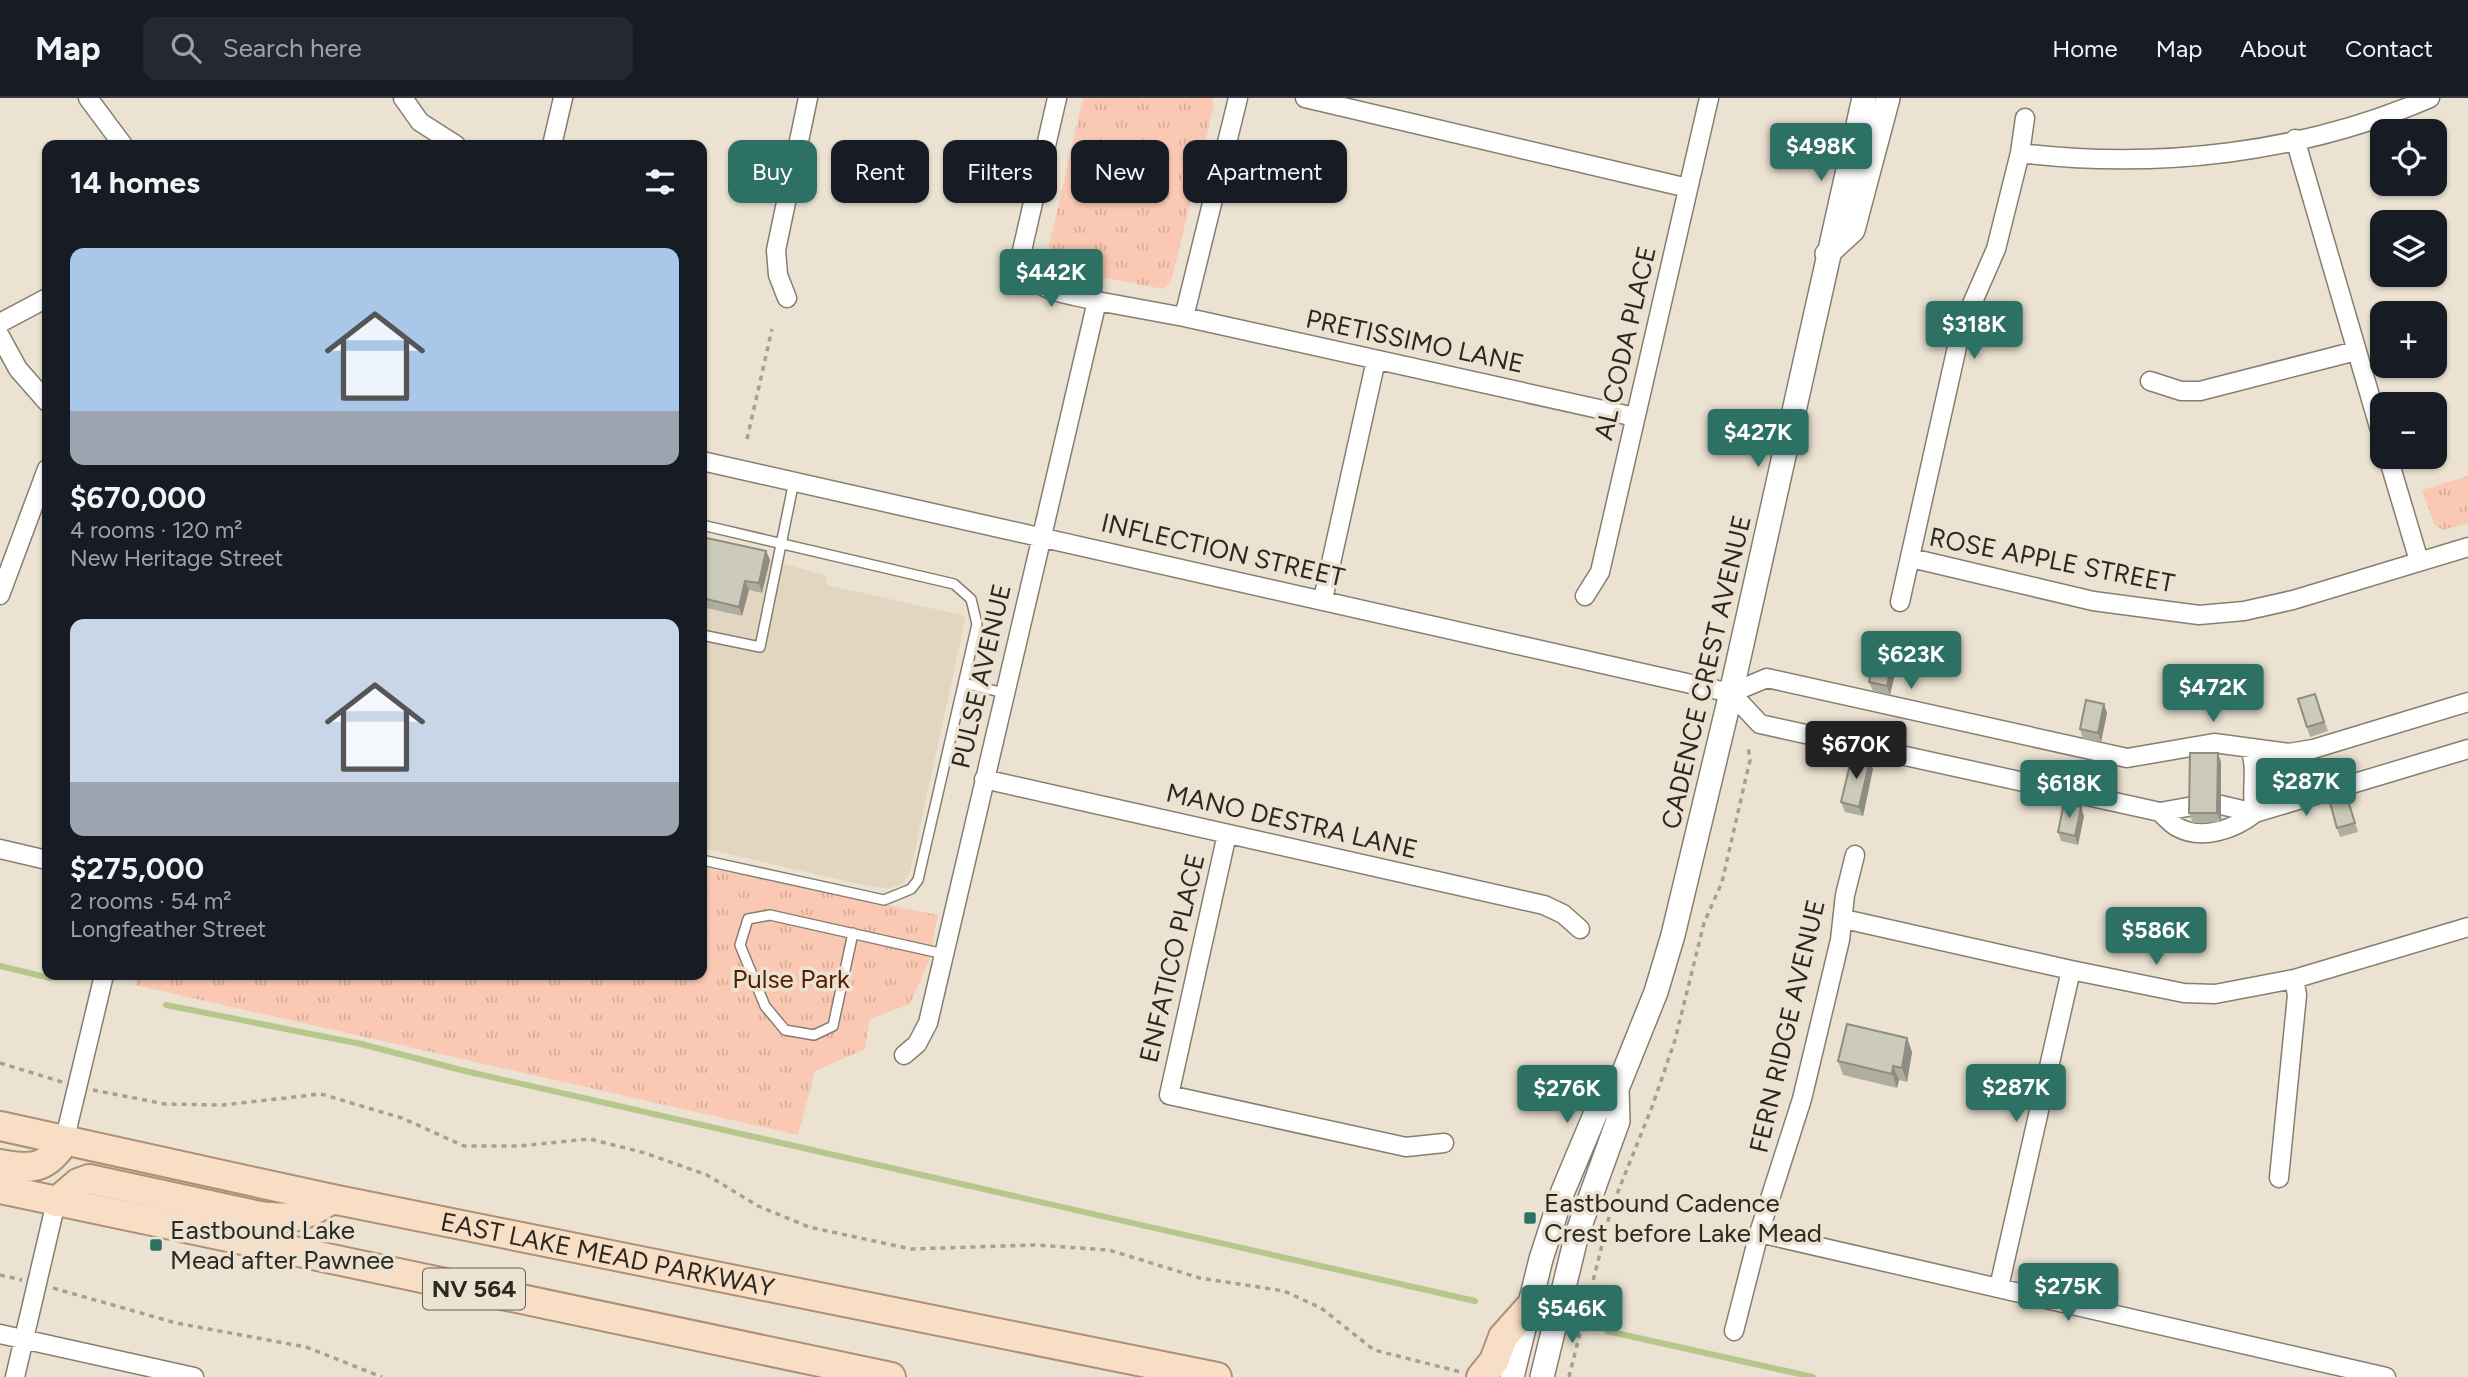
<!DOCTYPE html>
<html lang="en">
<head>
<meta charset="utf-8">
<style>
  body { margin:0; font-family:Figtree,sans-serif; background:#242831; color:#f1f3f6; height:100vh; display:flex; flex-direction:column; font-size:26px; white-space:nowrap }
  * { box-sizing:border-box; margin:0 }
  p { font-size:23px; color:#9ea1a6 }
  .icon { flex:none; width:38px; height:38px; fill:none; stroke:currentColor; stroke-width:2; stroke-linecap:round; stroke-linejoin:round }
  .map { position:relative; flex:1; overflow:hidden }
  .sheet { position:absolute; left:42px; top:42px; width:665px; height:840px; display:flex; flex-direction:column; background:#171b24; border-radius:14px; box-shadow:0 2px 5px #0004 }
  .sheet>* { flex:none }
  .banner { position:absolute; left:728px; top:42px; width:665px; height:63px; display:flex; gap:14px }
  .buttons { position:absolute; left:2370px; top:21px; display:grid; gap:14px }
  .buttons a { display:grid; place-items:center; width:77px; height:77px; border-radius:14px; background:#171b24; box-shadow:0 2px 5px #0004; font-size:35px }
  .price { position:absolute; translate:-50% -60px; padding:0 16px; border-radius:7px; background:#2d7164; color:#fff; font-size:23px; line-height:46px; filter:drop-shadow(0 2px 4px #0008) }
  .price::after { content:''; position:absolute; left:50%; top:42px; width:21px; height:16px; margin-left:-10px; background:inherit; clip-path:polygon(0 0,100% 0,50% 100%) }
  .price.selected { background:#222; color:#fff }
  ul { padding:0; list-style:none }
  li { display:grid; align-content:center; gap:14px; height:371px; padding:0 28px }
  li span { display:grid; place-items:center; height:217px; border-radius:14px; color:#555 }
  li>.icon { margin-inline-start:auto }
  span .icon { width:126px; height:126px; fill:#fffc; stroke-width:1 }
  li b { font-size:30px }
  h2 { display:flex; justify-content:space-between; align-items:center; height:84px; padding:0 28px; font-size:30px }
  .chip { padding:0 24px; border-radius:14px; background:#171b24; box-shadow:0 2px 5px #0004; font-size:24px; line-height:63px }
  .chip.selected { background:#2d7164; color:#fff }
  header { display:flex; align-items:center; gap:42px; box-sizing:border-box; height:98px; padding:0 35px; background:#171b24; border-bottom:2px solid #363941 }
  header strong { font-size:33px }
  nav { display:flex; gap:38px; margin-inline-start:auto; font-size:24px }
  .search { width:490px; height:63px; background:#242831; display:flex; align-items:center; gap:18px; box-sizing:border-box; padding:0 24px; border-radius:14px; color:#9ea1a6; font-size:26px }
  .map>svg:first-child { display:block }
</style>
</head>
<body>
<header>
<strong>Map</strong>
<div class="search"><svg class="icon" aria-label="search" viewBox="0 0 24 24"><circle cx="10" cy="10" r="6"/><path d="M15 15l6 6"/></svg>Search here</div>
<nav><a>Home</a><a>Map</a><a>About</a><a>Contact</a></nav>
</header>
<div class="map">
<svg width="2468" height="1279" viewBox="0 0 2468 1279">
  <defs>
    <pattern id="grass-tufts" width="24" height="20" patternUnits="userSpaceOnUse" patternTransform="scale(1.75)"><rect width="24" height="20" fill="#fbc9b3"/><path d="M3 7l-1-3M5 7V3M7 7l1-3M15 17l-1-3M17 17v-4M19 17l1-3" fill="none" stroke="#d7ad9a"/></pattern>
  </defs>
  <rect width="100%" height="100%" fill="#ebe2d1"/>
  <path fill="#e3d6c0" d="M770 462 825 477 827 487 966 518 910 774 902 786 889 790 872 789 702 750V509L742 518 749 492 763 494Z"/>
  <path fill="url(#grass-tufts)" d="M1083 0H1213V11L1171 184 1163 191 1062 171 1051 161 1048 152Z
    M2468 378V425L2443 432 2434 426 2422 392Z
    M702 769 938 817 929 863 910 906 870 921 865 951 815 973 798 1037 135 887 138 877H702Z"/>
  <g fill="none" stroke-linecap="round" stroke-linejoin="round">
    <path stroke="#b6c78c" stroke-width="6" d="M0 868 50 880
      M166 907 361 946 465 973 1475 1203
      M1607 1233 1813 1279"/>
    <defs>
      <path id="service" d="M702 427 954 486 971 501 977 526 918 782 911 791 884 802 702 762
        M702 537 760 549 794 383
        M964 585 1004 595
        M853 835 833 928 814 937 785 932 765 908 740 847 748 821 770 817 944 856"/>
      <path id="minor" d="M88 0 123 47
        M403 0 420 24 456 47
        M1305 0 1688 90
        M2295 41 2382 339
        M552 47 563 0
        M2020 55C2157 72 2303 55 2430 0
        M787 200 778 177 776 152 808 0
        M1097 203 1184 219 1238 0
        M1184 219 1635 319
        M0 225 47 200
        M0 238 18 271 47 304
        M2150 283 2181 293H2200L2356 253
        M2388 359 2419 463
        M702 363 1731 595
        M1911 460 2093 503 2199 517 2244 513 2293 502 2468 449
        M0 497 47 371
        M1585 498 1600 474 1709 0
        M1323 501 1376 262
        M1900 504 1961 231 1996 151 2020 55 2025 20
        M1731 595 1767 580 2127 660 2214 645 2289 655 2313 651 2468 604
        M1731 595 1760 626 2160 714C2165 719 2171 726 2177 729 2202 743 2235 731 2255 715 2250 692 2258 673 2250 650
        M984 681 1544 807 1563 816 1580 831
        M2221 707 2255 715 2468 651
        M2160 714 2193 708
        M1227 736 1169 997 1406 1049 1444 1045
        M0 751 47 762
        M1844 821 2071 872 2184 895 2215 896 2294 881 2468 829
        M904 957 917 946 928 925 1097 203C1062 194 1031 196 1021 157L1057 0
        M64 1044 104 877
        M2279 1080 2297 897 2294 881
        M1759 1135 2386 1279
        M1999 1189 2071 872
        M1734 1233 1759 1135 1802 1001 1840 842 1845 797 1855 757
        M0 1236 194 1279
        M15 1279 56 1104"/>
      <path id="tertiary" d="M1827 156 1853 132 1888 0
        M1512 1279 1541 1161 1563 1093 1597 1012 1617 991 1656 894 1673 837 1731 595 1864 0
        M1542 1279 1577 1136 1618 1023 1617 991"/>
      <g id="primary">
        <path id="s1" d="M0 1028 332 1101 1217 1279"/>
        <path d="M0 1066C32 1072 46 1071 64 1044"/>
        <path d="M0 1091 891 1279"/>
        <path d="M56 1104 78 1085 89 1081 260 1118C292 1122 304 1120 332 1101"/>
        <path d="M1481 1279 1494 1263 1503 1239 1528 1211"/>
      </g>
    </defs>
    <use href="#service" stroke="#867e6f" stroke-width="12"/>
    <use href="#minor" stroke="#867e6f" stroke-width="21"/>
    <use href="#tertiary" stroke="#867e6f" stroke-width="26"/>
    <use href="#primary" stroke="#ae9074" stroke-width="32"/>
    <path stroke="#a69f92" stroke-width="3.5" stroke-dasharray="5 5" stroke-linecap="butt" d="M747 341 772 231
      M0 965 62 984
      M93 992 165 1006 223 1007 321 996 402 1020 464 1048H519L590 1041 645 1055 707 1077 758 1108 809 1129 911 1151 1035 1147 1109 1152 1200 1180 1284 1193 1321 1210 1374 1252 1461 1274
      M0 1177 22 1182
      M53 1190 176 1225 306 1249 382 1279
      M1569 1279 1611 1111 1652 1009 1675 942 1704 825 1722 784 1750 662 1748 648"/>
    <use href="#service" stroke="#fff" stroke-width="9"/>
    <use href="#minor" stroke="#fff" stroke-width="18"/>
    <use href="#tertiary" stroke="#fff" stroke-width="23"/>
    <use href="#primary" stroke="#f8dec5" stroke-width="28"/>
  </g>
  <path fill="#afae9e" d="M702 439 766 453 770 462 762 495 749 492 742 518 702 509Z
    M1897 540 1901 550 1890 597 1873 593 1869 584Z
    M2315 596 2328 633 2310 639 2298 601Z
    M2104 606 2107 615 2101 644 2083 641 2080 631Z
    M2221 664V724L2193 725 2189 715Z
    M1873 671 1863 718 1845 714 1841 704Z
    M2346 696 2358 734 2340 739 2337 730Z
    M2084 718 2078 747 2061 743 2058 734Z
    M1907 940 1912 954 1907 984 1899 982 1897 990 1843 977 1838 963Z"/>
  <path fill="#8f8d81" d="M766 453 770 462 762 495 759 485Z
    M745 483 749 492 742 518 739 509Z
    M1897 540 1901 550 1890 597 1887 588Z
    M2104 606 2107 615 2101 644 2098 635Z
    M2218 655 2221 664V724L2217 715Z
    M1870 662 1873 671 1863 718 1859 709Z
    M2081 709 2084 718 2078 747 2075 738Z
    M1907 940 1912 954 1907 984 1902 970Z
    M1893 968 1899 982 1897 990 1892 976Z"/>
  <path fill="#cccab8" stroke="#8f8d81" stroke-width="2" d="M702 439 766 453 759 485 745 483 739 509 702 500Z
    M1880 536 1897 540 1887 588 1869 584Z
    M2315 596 2324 624 2307 629 2298 601Z
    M2086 602 2104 606 2098 635 2080 631Z
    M2190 655H2218L2217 715H2189Z
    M1852 658 1870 662 1859 709 1841 704Z
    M2346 696 2355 725 2337 730 2329 701Z
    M2064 705 2081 709 2075 738 2058 734Z
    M1847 926 1907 940 1902 970 1893 968 1892 976 1838 963Z"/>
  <g fill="#2d7164" stroke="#ebe2d1" stroke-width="2.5">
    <rect x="1523" y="1113" width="14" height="14" rx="3.5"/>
    <rect x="149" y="1140" width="14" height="14" rx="3.5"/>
  </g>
  <g text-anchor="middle" stroke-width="7" stroke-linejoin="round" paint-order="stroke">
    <rect fill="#ebe2d1" stroke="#656057" stroke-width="2" x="423" y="1170.5" width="102" height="41" rx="5"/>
    <g font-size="24" font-weight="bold" fill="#2c2923">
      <text x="474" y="1199">NV 564</text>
    </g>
    <g font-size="26" fill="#2c2923" stroke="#ebe2d1">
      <text transform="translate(1415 243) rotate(12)" y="9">PRETISSIMO LANE</text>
      <text transform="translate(1625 245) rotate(-77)" y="9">AL CODA PLACE</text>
      <text transform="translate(1223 452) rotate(13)" y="9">INFLECTION STREET</text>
      <text transform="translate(2052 462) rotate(11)" y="9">ROSE APPLE STREET</text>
      <text transform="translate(1706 574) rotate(-77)" y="9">CADENCE CREST AVENUE</text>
      <text transform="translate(981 578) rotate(-77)" y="9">PULSE AVENUE</text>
      <text transform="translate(1292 723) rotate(13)" y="9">MANO DESTRA LANE</text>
      <text transform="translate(1172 860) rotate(-77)" y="9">ENFATICO PLACE</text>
      <text transform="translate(1787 928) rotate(-77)" y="9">FERN RIDGE AVENUE</text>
      <text dy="9" stroke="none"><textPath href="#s1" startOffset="621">EAST LAKE MEAD PARKWAY</textPath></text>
    </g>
    <g font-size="26" fill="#541e01" stroke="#ebe2d1">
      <text x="791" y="890">Pulse Park</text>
    </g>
    <g font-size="26" fill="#2c2923" stroke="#ebe2d1" text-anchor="start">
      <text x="1544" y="1114">Eastbound Cadence<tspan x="1544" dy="30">Crest before Lake Mead</tspan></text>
      <text x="170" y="1141">Eastbound Lake<tspan x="170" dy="30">Mead after Pawnee</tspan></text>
    </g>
  </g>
</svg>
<div class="buttons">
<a><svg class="icon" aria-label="locate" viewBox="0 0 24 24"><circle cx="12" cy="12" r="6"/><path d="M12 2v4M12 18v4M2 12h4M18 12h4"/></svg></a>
<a><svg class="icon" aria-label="layers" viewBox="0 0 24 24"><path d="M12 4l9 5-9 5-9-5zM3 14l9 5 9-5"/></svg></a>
<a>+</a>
<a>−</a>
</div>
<b class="price" style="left:1821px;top:85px">$498K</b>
<b class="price" style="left:1051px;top:211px">$442K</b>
<b class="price" style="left:1974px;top:263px">$318K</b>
<b class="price" style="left:1758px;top:371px">$427K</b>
<b class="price" style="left:1911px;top:593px">$623K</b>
<b class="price" style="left:2213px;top:626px">$472K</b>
<b class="price selected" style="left:1856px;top:683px">$670K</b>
<b class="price" style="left:2306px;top:720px">$287K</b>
<b class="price" style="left:2069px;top:722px">$618K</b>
<b class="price" style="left:2156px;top:869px">$586K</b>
<b class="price" style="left:2016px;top:1026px">$287K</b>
<b class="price" style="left:1567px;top:1027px">$276K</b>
<b class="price" style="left:2068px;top:1225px">$275K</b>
<b class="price" style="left:1572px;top:1247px">$546K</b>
<div class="banner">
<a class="chip selected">Buy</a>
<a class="chip">Rent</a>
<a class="chip">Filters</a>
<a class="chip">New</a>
<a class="chip">Apartment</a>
</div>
<section class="sheet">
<h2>14 homes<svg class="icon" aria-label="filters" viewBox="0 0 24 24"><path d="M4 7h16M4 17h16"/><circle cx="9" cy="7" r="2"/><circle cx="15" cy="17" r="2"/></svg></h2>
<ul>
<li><span style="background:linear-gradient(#a9c7e8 75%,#9aa5b1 0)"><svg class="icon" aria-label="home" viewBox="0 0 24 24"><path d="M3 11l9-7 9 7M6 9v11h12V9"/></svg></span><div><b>$670,000</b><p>4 rooms · 120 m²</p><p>New Heritage Street</p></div></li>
<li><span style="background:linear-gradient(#c9d6e8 75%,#9aa5b1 0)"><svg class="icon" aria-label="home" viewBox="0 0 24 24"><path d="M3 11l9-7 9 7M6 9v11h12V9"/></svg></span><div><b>$275,000</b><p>2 rooms · 54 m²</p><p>Longfeather Street</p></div></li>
</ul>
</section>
</div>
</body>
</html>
